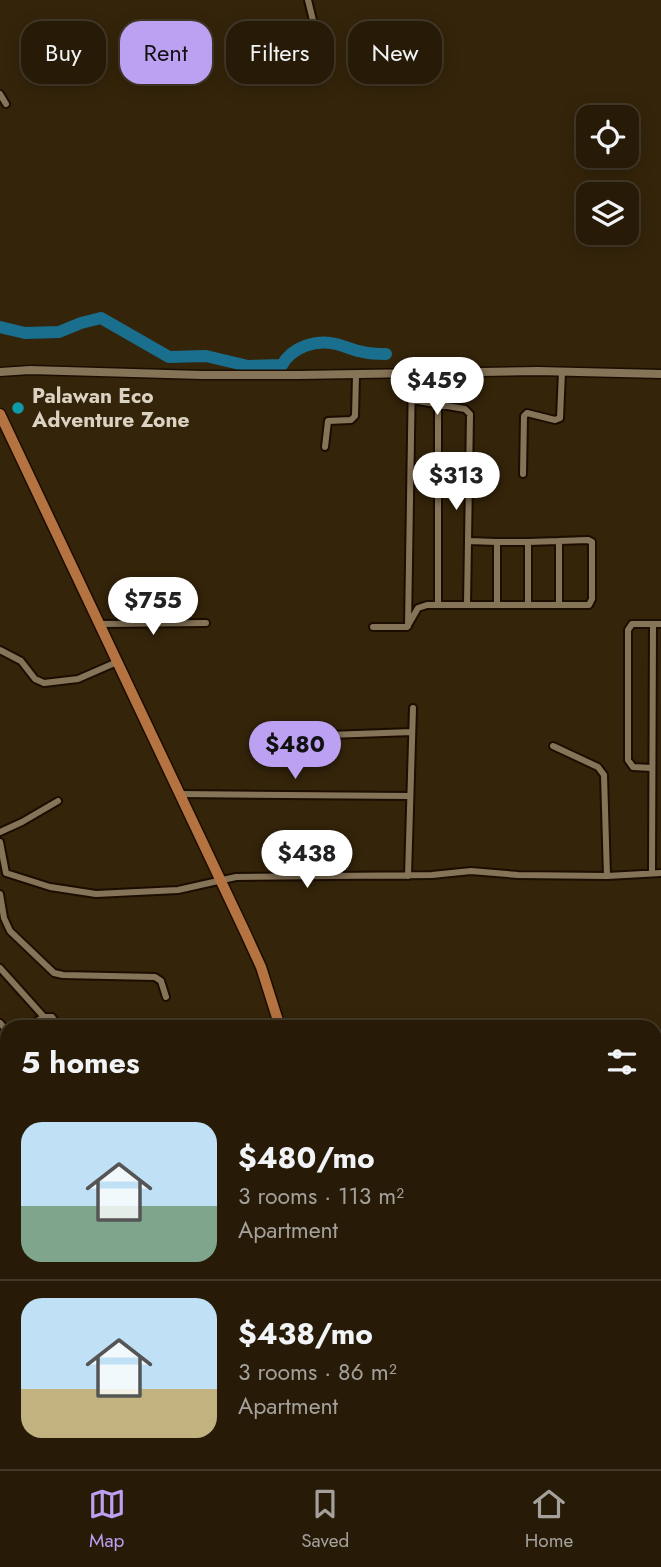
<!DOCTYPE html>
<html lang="en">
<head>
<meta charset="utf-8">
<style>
  body { margin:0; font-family:Jost,sans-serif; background:#332816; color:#f1f3f6; height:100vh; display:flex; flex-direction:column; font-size:26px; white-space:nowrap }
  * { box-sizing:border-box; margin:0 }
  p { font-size:23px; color:#a4a19c }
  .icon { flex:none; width:38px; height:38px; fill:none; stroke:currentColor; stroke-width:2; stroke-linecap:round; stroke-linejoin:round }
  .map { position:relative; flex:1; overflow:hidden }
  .sheet { position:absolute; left:0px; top:1020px; width:662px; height:450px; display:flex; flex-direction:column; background:#271b08; border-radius:21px 21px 0 0; box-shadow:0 4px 18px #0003,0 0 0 2px #433929 }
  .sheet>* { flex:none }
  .top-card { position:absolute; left:21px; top:21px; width:620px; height:63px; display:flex; gap:14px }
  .buttons { position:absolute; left:576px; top:105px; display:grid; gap:14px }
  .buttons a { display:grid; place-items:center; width:63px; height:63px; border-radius:14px; background:#271b08; box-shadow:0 4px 18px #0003,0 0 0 2px #433929; font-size:35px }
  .price { position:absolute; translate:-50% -60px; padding:0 16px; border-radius:24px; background:#fff; color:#222; font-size:23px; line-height:46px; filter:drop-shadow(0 2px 4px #0008) }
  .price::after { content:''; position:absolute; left:50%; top:42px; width:21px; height:16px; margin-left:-10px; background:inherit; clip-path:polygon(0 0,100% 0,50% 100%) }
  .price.selected { background:#bca0f2; color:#111 }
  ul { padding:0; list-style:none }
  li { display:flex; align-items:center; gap:21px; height:175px; padding:0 21px }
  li+li { border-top:2px solid #433929 }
  li span { display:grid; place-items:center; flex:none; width:196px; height:140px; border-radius:21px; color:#555 }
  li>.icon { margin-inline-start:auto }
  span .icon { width:84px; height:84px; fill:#fffc; stroke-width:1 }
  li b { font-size:30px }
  h2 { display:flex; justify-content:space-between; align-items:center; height:84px; padding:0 21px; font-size:30px }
  .tag { padding:0 24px; border-radius:21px; background:#271b08; box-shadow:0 4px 18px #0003,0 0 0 2px #433929; font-size:24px; line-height:63px }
  .tag.selected { background:#bca0f2; color:#111 }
  .dock { display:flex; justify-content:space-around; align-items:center; height:98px; border-top:2px solid #433929; background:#271b08; font-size:19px; color:#a4a19c }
  .dock a { display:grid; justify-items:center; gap:4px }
  .dock .selected { color:#bca0f2 }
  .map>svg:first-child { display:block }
</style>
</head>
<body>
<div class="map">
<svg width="661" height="1469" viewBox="0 0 661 1469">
  <rect width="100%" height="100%" fill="#34240a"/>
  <path fill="#2a480f" d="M7 1283V1364L0 1363V1288Z"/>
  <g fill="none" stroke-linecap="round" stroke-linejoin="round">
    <path stroke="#1a6f8e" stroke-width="12" d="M0 327 25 333 59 332 81 323 101 318 169 357 206 356 248 366 282 365C292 347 316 339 336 344 345 346 354 351 363 352 371 354 378 354 386 354
      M0 1322 7 1317"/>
    <defs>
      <path id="minor" d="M308 0 324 65
        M0 94 6 104
        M412 400 465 409 470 414 467 605
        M438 403V605
        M325 447 328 421 351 420 355 416 356 375
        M523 474 524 416 527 413 555 420 560 418 562 371
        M559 541 588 540 592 542V599L589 605H559
        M497 542H528V605H497
        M528 605H559V541L528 542
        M100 624 206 623
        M408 626 412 374
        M373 627H407L418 608 427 605H497V542L469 541
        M0 650 21 661 35 679 44 683 78 679 117 662
        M329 735 412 732
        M553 746 598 767 604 775 607 876
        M651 768 633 767 628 760V630L632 624H661
        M179 794 410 796
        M0 832 22 822 58 801
        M0 842 6 873 50 887 96 894 178 890 236 877 432 875 471 871 518 875 607 876 661 873
        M652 873 653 624
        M408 876 413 708
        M0 894 4 918 10 931 54 973 63 975 155 977 161 981 166 997
        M0 968 44 1017H52L59 1027
        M0 1023 7 1031
        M27 1027 44 1017
        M0 1044 7 1040
        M0 1087 7 1082
        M7 1403C0 1417 3 1432 7 1446
        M654 1453 661 1455
        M13 1463 15 1469
        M48 1463 56 1469
        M103 1463 111 1469
        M158 1463 166 1469
        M85 1469 89 1463
        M171 1469 173 1463"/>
      <path id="tertiary" d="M0 372 30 370 202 375H298L538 371 661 374"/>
      <path id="primary" d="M0 414 245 932 261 967 280 1027
        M272 1469 274 1463"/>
    </defs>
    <use href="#minor" stroke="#1b0d00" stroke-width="10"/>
    <use href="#tertiary" stroke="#1b0d00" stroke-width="11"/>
    <use href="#primary" stroke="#1b0d00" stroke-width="13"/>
    <use href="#minor" stroke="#867458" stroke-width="6"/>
    <use href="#tertiary" stroke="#867458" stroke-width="8"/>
    <use href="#primary" stroke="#b67342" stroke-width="10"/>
  </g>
  <circle fill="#0f9aa8" stroke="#34240a" stroke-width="2.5" cx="18" cy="408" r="7"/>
  <g text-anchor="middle" stroke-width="5" stroke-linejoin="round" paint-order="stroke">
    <g font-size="21" font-weight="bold" fill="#dcd2c3" stroke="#34240a" text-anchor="start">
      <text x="32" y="403">Palawan Eco<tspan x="32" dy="24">Adventure Zone</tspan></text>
    </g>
  </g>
</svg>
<div class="buttons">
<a><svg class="icon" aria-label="locate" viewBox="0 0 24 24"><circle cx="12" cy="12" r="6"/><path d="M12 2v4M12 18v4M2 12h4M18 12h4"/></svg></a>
<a><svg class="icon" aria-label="layers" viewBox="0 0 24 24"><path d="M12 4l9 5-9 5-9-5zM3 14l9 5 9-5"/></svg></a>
</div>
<b class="price" style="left:437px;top:417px">$459</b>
<b class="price" style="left:456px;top:512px">$313</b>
<b class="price" style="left:153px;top:637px">$755</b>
<b class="price selected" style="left:295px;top:781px">$480</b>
<b class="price" style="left:307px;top:890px">$438</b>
<div class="top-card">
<a class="tag">Buy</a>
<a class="tag selected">Rent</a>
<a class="tag">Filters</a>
<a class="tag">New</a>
</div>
<section class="sheet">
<h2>5 homes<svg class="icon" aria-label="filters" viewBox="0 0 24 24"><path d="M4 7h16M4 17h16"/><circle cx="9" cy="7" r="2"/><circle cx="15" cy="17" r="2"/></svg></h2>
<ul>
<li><span style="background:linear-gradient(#bfe0f5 60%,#7fa58c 0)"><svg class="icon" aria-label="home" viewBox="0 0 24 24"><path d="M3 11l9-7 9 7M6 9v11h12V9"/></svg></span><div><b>$480/mo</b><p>3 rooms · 113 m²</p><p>Apartment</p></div></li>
<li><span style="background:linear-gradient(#bfe0f5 65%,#c2b280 0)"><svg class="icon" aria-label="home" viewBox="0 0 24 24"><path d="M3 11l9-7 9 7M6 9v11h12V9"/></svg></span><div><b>$438/mo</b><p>3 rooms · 86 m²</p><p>Apartment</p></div></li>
</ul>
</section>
</div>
<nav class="dock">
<a class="selected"><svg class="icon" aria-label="map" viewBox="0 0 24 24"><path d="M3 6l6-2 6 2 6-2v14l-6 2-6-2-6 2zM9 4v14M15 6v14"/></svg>Map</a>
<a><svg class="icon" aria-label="saved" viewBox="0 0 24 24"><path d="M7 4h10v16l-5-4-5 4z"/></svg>Saved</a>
<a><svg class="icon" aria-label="home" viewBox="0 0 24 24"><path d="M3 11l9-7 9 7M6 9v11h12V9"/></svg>Home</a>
</nav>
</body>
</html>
